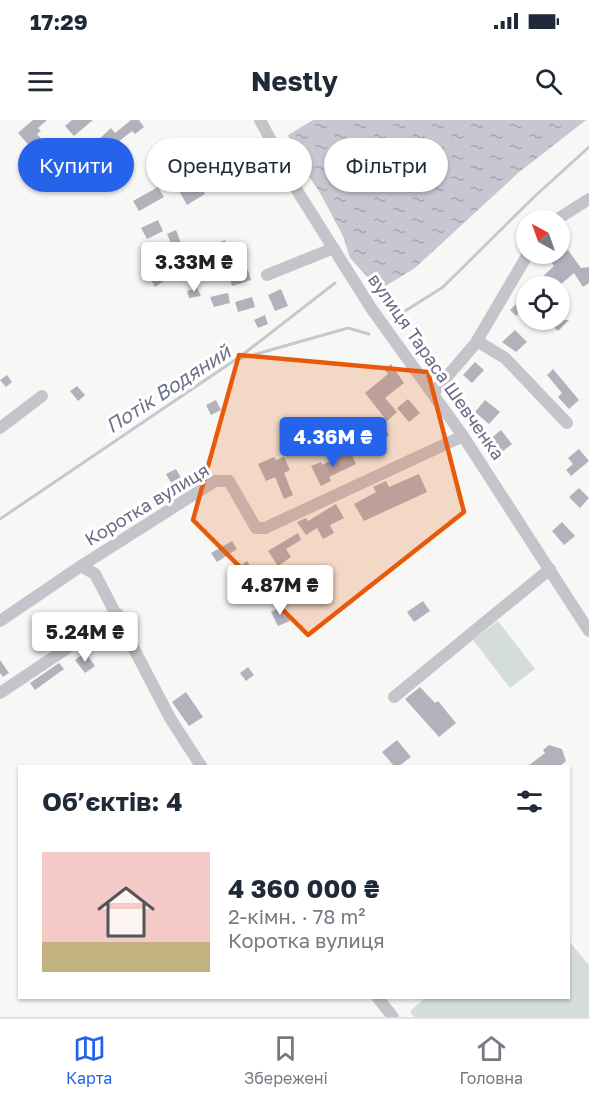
<!DOCTYPE html>
<html lang="uk">
<head>
<meta charset="utf-8">
<style>
  body { margin:0; font-family:"Golos Text",sans-serif; background:#f6f6f7; color:#1f2937; height:100vh; display:flex; flex-direction:column; font-size:22px; white-space:nowrap }
  * { box-sizing:border-box; margin:0 }
  p { font-size:20px; color:#747a83 }
  .icon { flex:none; width:33px; height:33px; fill:none; stroke:currentColor; stroke-width:2; stroke-linecap:round; stroke-linejoin:round }
  .map { position:relative; flex:1; overflow:hidden }
  .drawer { position:absolute; left:18px; top:645px; width:552px; height:234px; display:flex; flex-direction:column; background:#fff; border-radius:0px; box-shadow:0 2px 4px #0004 }
  .drawer>* { flex:none }
  .hud { position:absolute; left:18px; top:18px; width:554px; height:54px; display:flex; gap:12px }
  .needle { width:39px; rotate:320deg }
  .buttons { position:absolute; left:516px; top:90px; display:grid; gap:12px }
  .buttons a { display:grid; place-items:center; width:54px; height:54px; border-radius:50%; background:#fff; box-shadow:0 2px 4px #0004; font-size:30px }
  .price { position:absolute; translate:-50% -51px; padding:0 14px; border-radius:6px; background:#fff; color:#222; font-size:20px; line-height:39px; filter:drop-shadow(0 2px 3px #0008) }
  .price::after { content:''; position:absolute; left:50%; top:36px; width:18px; height:14px; margin-left:-9px; background:inherit; clip-path:polygon(0 0,100% 0,50% 100%) }
  .price.on { background:#2563eb; color:#fff }
  ul { padding:0; list-style:none }
  li { display:flex; align-items:center; gap:18px; height:150px; padding:0 24px }
  li span { display:grid; place-items:center; flex:none; width:168px; height:120px; border-radius:0px; color:#555 }
  li>.icon { margin-inline-start:auto }
  span .icon { width:72px; height:72px; fill:#fffc; stroke-width:1 }
  li b { font-size:26px }
  h2 { display:flex; justify-content:space-between; align-items:center; height:72px; padding:0 24px; font-size:26px }
  .pill { padding:0 21px; border-radius:27px; background:#fff; box-shadow:0 2px 4px #0004; font-size:21px; line-height:54px }
  .pill.on { background:#2563eb; color:#fff }
  .status { display:flex; justify-content:space-between; align-items:center; height:42px; padding:0 30px; background:#fff; direction:ltr }
  .status svg { height:16px; fill:currentColor }
  header { display:flex; justify-content:space-between; align-items:center; height:78px; padding:0 24px; background:#fff; font-size:27px; font-weight:700 }
  .dock { display:flex; justify-content:space-around; align-items:center; height:84px; border-top:2px solid #e0e1e3; background:#fff; font-size:16px; color:#747a83 }
  .dock a { display:grid; justify-items:center; gap:3px }
  .dock .on { color:#2563eb }
  .map>svg:first-child { display:block }
</style>
</head>
<body>
<div class="status"><b>17:29</b><svg viewBox="0 0 49 12"><path d="M0 12V9h3v3zM5 12V6h3v6zM10 12V3h3v9zM15 12V0h3v12zM26 1h20v11H26zM47 4h2v5h-2z"/></svg></div>
<header><svg class="icon" aria-label="menu" viewBox="0 0 24 24"><path d="M4 6h16M4 12h16M4 18h16"/></svg>Nestly<svg class="icon" aria-label="search" viewBox="0 0 24 24"><circle cx="10" cy="10" r="6"/><path d="M15 15l6 6"/></svg></header>
<div class="map">
<svg width="589" height="897" viewBox="0 0 589 897">
  <defs>
    <pattern id="water-ripples" width="26" height="14" patternUnits="userSpaceOnUse" patternTransform="scale(1.5)"><rect width="26" height="14" fill="#c7c7d2"/><path d="M2 4q2-2 4 0t4 0M15 11q2-2 4 0t4 0" fill="none" stroke="#a6a6b0"/></pattern>
  </defs>
  <rect width="100%" height="100%" fill="#f7f8f6"/>
  <path fill="#d5ddd8" d="M498 501 535 549 510 568 473 520Z
    M569 821 589 845V897H414L410 891 425 878H568Z"/>
  <path fill="url(#water-ripples)" d="M313 0H586L518 53 415 148 379 170 350 138 343 116 319 71 298 41 288 15Z"/>
  <g fill="none" stroke-linecap="round" stroke-linejoin="round">
    <path stroke="#c7c7d2" stroke-width="3" d="M394 198 443 167 534 77 589 27
      M237 239 335 163
      M0 399 235 240 348 208 369 214"/>
  </g>
  <path fill="#b2b2bd" d="M33 0H47L38 8 41 11 37 14 47 25 51 22 66 39 52 52 18 13Z
    M72 0H93L74 16 65 6Z
    M131 0H139L144 7 135 14 132 11 108 30 99 19 111 8 115 13Z
    M186 19 202 42 193 48 185 35 171 45 174 49 163 57 149 38 161 30 164 34Z
    M101 29 111 41 97 53 87 41Z
    M196 59 205 74 187 85 178 69Z
    M158 67 164 77 139 91 133 81Z
    M158 100 163 111 147 119 141 108Z
    M176 110 184 131 176 135 167 114Z
    M225 120 228 127 217 132 214 124Z
    M568 130 581 148 589 147V163L583 167 574 153 559 166H545L539 160 554 146 546 134H562Z
    M216 134 220 149 203 153 198 139Z
    M156 148 164 161 155 167 147 153Z
    M248 150 251 160 232 166 229 156Z
    M197 168 201 176 189 178 187 171Z
    M281 169 288 186 275 191 268 175Z
    M228 173 230 183 214 187 210 177Z
    M526 174V186L516 196 510 190Z
    M252 177 255 187 238 192 235 182Z
    M265 195 268 204 258 208 254 200Z
    M547 200H569L558 211Z
    M515 210 527 222 516 232 502 222Z
    M475 242 484 250 472 263 463 255Z
    M391 244 404 263 385 278 397 292 387 301 365 273 388 254 384 249Z
    M553 249 579 280 569 289 558 277 562 273 547 255Z
    M7 255 12 262 6 267 0 260Z
    M77 266 85 275 78 281 70 271Z
    M408 279 420 293 409 302 397 288Z
    M216 280 221 290 211 295 206 285Z
    M485 280 500 292 489 304 475 292Z
    M379 301 389 315 375 325 365 312Z
    M501 310 512 324 497 336 488 321Z
    M579 329 589 341 571 356 566 350 573 344 568 338Z
    M350 331 356 344 329 357 331 361 321 366 311 346 321 342 322 345Z
    M274 337 276 340 284 337 290 350 284 353 293 375 284 379 275 357 266 361 258 344Z
    M176 349 185 365 175 370 166 354Z
    M419 354 427 372 364 401 354 384 376 372 373 367 386 361 389 367Z
    M579 368 589 378 580 388 569 377Z
    M336 384 344 398 330 405 334 413 323 419 317 408 306 415 297 402 306 398 308 401Z
    M562 402 575 416 564 425 552 411Z
    M298 413 301 420 286 429 291 437 278 446 268 431Z
    M232 421 237 429 217 442 211 433Z
    M247 441 260 460 252 465 240 446Z
    M423 481 430 491 414 502 407 492Z
    M282 486 290 501 278 506 271 492Z
    M85 532 95 546 85 553 75 540Z
    M0 540 9 553 3 557 0 553Z
    M59 543 64 549 35 570 30 563Z
    M248 547 254 555 246 561 240 553Z
    M420 567 435 583 438 581 456 603 439 617 405 579Z
    M186 572 203 597 189 606 172 582Z
    M397 620 411 637 399 646H394L382 632Z
    M549 625 562 629 566 641 560 646H528L545 633 543 630Z"/>
  <g fill="none" stroke-linecap="round" stroke-linejoin="round">
    <path stroke="#c5c4cb" stroke-width="12" d="M260 0 298 72 371 188 463 316 589 511
      M556 100 589 79
      M267 155 334 128
      M477 221 505 238 567 303
      M433 273 475 224 528 134
      M0 308 42 276
      M81 446 95 454 170 598 201 646
      M0 501 81 446 215 361H229L256 408H265L463 316
      M0 573 118 494
      M394 577 550 449
      M378 878 393 897"/>
  </g>
  <path fill="#e8590c" fill-opacity="0.2" stroke="#e8590c" stroke-width="4.5" stroke-linejoin="round" d="M239 235 428 252 464 392 308 515 193 400Z"/>
  <g text-anchor="middle" stroke-width="6" stroke-linejoin="round" paint-order="stroke">
    <g font-size="18" fill="#6c6985" stroke="#fff">
      <text transform="translate(436 247) rotate(55)" y="6">вулиця Тараса Шевченка</text>
      <text transform="translate(147 385) rotate(-31)" y="6">Коротка вулиця</text>
    </g>
    <g font-size="20" font-style="italic" fill="#70738e" stroke="#fff">
      <text transform="translate(168 269) rotate(-33)" y="7">Потік Водяний</text>
    </g>
  </g>
</svg>
<div class="buttons">
<a><svg class="needle" viewBox="-14 -14 28 28"><path d="M0-13l5 13h-10z" fill="#e53935"/><path d="M0 13l5-13h-10z" fill="#747a83"/></svg></a>
<a><svg class="icon" aria-label="locate" viewBox="0 0 24 24"><circle cx="12" cy="12" r="6"/><path d="M12 2v4M12 18v4M2 12h4M18 12h4"/></svg></a>
</div>
<b class="price" style="left:194px;top:173px">3.33M ₴</b>
<b class="price on" style="left:333px;top:348px">4.36M ₴</b>
<b class="price" style="left:280px;top:496px">4.87M ₴</b>
<b class="price" style="left:85px;top:543px">5.24M ₴</b>
<div class="hud">
<a class="pill on">Купити</a>
<a class="pill">Орендувати</a>
<a class="pill">Фільтри</a>
</div>
<section class="drawer">
<h2>Об’єктів: 4<svg class="icon" aria-label="filters" viewBox="0 0 24 24"><path d="M4 7h16M4 17h16"/><circle cx="9" cy="7" r="2"/><circle cx="15" cy="17" r="2"/></svg></h2>
<ul>
<li><span style="background:linear-gradient(#f6c9c9 75%,#c2b280 0)"><svg class="icon" aria-label="home" viewBox="0 0 24 24"><path d="M3 11l9-7 9 7M6 9v11h12V9"/></svg></span><div><b>4 360 000 ₴</b><p>2-кімн. · 78 m²</p><p>Коротка вулиця</p></div></li>
</ul>
</section>
</div>
<nav class="dock">
<a class="on"><svg class="icon" aria-label="map" viewBox="0 0 24 24"><path d="M3 6l6-2 6 2 6-2v14l-6 2-6-2-6 2zM9 4v14M15 6v14"/></svg>Карта</a>
<a><svg class="icon" aria-label="saved" viewBox="0 0 24 24"><path d="M7 4h10v16l-5-4-5 4z"/></svg>Збережені</a>
<a><svg class="icon" aria-label="home" viewBox="0 0 24 24"><path d="M3 11l9-7 9 7M6 9v11h12V9"/></svg>Головна</a>
</nav>
</body>
</html>
